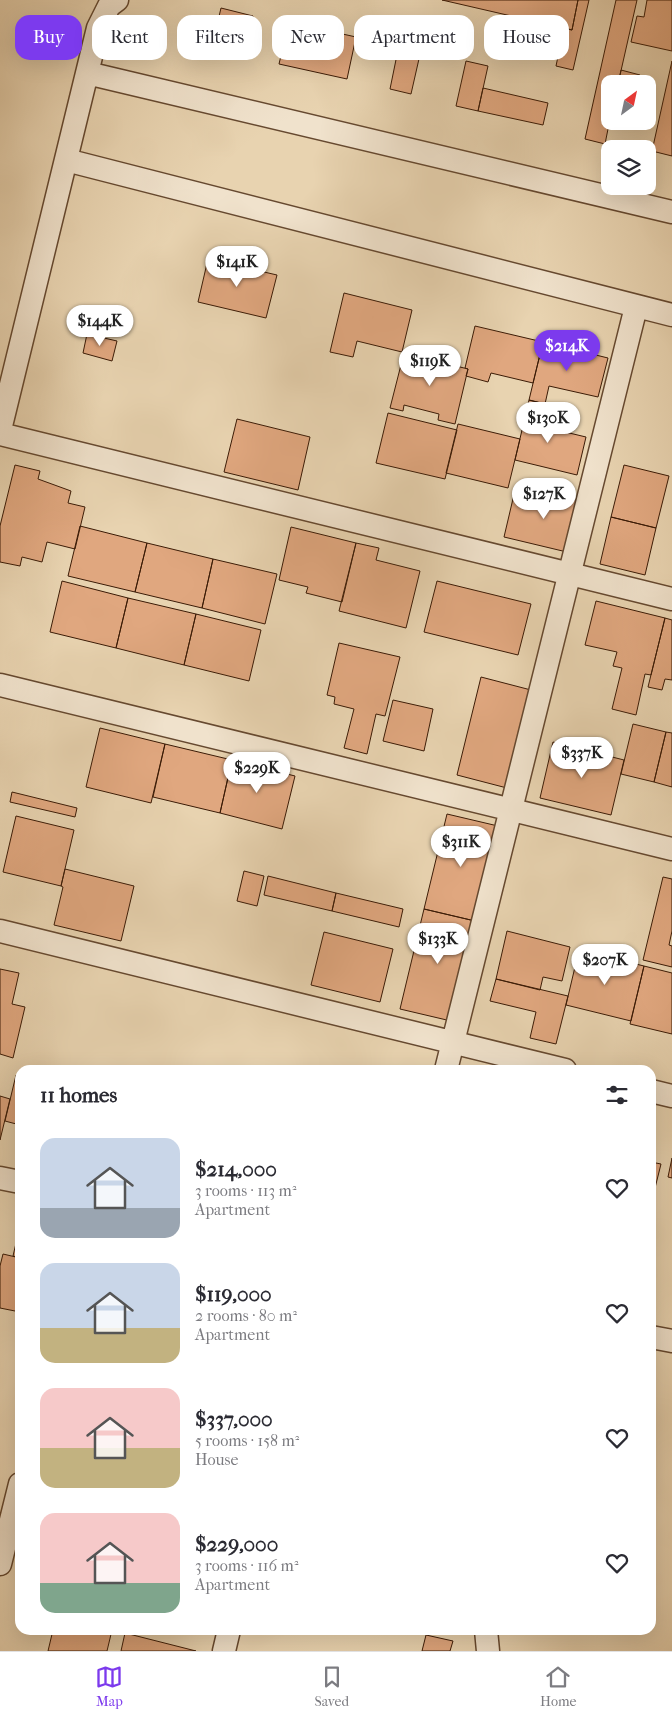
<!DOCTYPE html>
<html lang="en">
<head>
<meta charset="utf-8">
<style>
  body { margin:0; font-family:"IM FELL French Canon",serif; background:#f7f7f7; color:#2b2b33; height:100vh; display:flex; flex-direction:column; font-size:19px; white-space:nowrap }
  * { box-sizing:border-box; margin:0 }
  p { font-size:16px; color:#7c7c81 }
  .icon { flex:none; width:28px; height:28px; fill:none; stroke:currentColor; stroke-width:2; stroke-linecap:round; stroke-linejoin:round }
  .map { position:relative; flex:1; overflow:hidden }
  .drawer { position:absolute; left:15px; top:1065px; width:641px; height:570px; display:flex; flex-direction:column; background:#fff; border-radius:15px; box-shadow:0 5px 20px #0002 }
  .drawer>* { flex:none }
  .guide { position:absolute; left:15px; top:15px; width:642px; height:45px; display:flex; gap:10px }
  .needle { width:32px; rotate:33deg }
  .tools { position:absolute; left:601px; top:75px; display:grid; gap:10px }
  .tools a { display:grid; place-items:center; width:55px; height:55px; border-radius:10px; background:#fff; box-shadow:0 5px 20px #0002; font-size:25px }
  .price { position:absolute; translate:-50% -42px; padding:0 11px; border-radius:18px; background:#fff; color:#222; font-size:16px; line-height:32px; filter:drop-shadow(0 1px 2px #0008) }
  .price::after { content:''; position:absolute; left:50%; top:30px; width:15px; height:11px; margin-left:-8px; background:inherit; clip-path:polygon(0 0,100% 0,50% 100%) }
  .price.selected { background:#7c3aed; color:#fff }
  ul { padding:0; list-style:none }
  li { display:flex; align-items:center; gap:15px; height:125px; padding:0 25px }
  li span { display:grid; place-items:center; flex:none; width:140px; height:100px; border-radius:15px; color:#555 }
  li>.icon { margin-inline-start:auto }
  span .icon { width:60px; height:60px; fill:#fffc; stroke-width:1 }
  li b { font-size:21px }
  h2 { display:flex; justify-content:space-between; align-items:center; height:60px; padding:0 25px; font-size:21px }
  .tag { padding:0 18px; border-radius:15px; background:#fff; box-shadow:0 5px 20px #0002; font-size:18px; line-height:45px }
  .tag.selected { background:#7c3aed; color:#fff }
  .tab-bar { display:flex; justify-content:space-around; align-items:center; height:70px; border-top:1px solid #e1e1e2; background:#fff; font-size:14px; color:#7c7c81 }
  .tab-bar a { display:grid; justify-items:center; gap:2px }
  .tab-bar .selected { color:#7c3aed }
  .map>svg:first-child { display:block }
</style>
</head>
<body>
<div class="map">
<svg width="672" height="1651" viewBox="0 0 672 1651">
  <rect width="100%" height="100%" fill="#e8d3b0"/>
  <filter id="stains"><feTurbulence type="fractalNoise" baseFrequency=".004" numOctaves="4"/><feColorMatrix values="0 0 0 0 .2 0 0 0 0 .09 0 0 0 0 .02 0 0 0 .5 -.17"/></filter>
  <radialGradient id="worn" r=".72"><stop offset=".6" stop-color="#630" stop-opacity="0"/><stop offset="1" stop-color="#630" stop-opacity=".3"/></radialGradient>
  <path fill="#e0a77f" stroke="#3b1b06" d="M442 0H578L572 30Z
    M578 0H589L573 70 556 66 564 28 572 30Z
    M616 0H637L618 84H610V119L605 144 585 139Z
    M647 0H672V51L631 42 637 16 644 17Z
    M221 8 253 16 245 53 212 46Z
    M289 22 356 37 347 79 279 64Z
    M399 45 421 50 411 94 390 89Z
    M466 61 488 66 478 111 456 106Z
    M672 61V156L652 151Z
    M621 70 640 75 638 84H618Z
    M483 88 548 103 543 125 478 111Z
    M208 259 277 275 266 318 198 302Z
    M344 293 412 310 402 352 357 341 353 357 330 352Z
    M475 326 543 342 533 383 491 373 488 382 466 376 468 369 465 368Z
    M87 334 117 341 112 361 83 353Z
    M543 342 608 358 598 397 549 386 545 404 529 400Z
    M404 353 468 369 455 424 438 420 439 414 404 405 403 411 390 408Z
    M529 400 545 404 540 426 586 437 577 475 515 460Z
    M388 413 457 430 445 479 376 463Z
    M237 419 310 437 298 490 224 472Z
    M458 424 520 439 508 488 446 473Z
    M15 465 40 471 38 479 71 491 68 503 85 507 75 549 47 542 42 562 22 557 20 566 0 562V526Z
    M624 465 669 476 656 528 611 517Z
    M516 486 583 502 571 553 504 537Z
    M611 517 656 528 645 575 600 564Z
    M80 526 147 543 135 592 68 576Z
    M291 527 356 543 342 602 306 593 308 587 279 580Z
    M147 543 213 559 202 608 135 592Z
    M356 543 379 548 376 560 420 571 406 628 339 611Z
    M213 559 277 574 265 624 202 608Z
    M62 581 128 598 116 648 50 632Z
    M437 581 531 604 518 655 424 632Z
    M128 598 196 614 184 665 116 648Z
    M596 601 665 618 651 675 645 674 636 715 612 709 622 668 613 666 617 652 585 645Z
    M196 614 261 630 249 681 184 665Z
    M665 618 672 620V680L665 679 662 690 648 687Z
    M339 643 400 657 385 716 376 714 367 754 344 748 354 709 334 704 335 697 327 695Z
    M481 677 531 690 507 788 457 775Z
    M393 700 433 709 424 751 383 741Z
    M633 724 666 732 654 782 621 774Z
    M100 728 165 744 151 803 86 787Z
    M666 732 672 733V787L654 782Z
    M553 742 624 760 611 815 540 798Z
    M165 744 232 760 220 813 153 797Z
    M232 760 295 776 282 829 220 813Z
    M12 792 77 808 75 817 10 802Z
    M447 814 498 826 475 921 424 909Z
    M16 816 74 830 61 886 3 872Z
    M65 869 134 886 121 941 54 925 63 887 61 886Z
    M244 871 264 876 257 906 237 901Z
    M268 876 336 893 332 911 264 895Z
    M663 877 672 879V931L669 945 672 946V967L643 960Z
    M336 893 403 909 399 927 332 911Z
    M424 909 475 921 451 1021 400 1009Z
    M507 931 570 947 562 981 543 977 540 990 496 979Z
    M324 932 393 949 380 1002 311 985Z
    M579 950 644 966 631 1021 566 1005Z
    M644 966 672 973V1034L630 1024Z
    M0 969 19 973 12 1004 25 1007 13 1058 0 1054Z
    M496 979 568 996 556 1044 530 1038 536 1012 490 1001Z
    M16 1075 20 1076V1125L5 1121Z
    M0 1096 10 1099 0 1140Z
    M672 1158V1178L668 1177Z
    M651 1162 661 1164 651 1204Z
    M20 1226V1258L13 1256Z
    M3 1254 20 1258V1312L0 1308V1266Z
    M53 1630H112L107 1651H48Z
    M125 1633 196 1651H121Z
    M426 1635 453 1641 450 1651H422Z"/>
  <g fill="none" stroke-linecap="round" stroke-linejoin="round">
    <defs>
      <path id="street" d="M87 73 672 212
        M66 160 672 315
        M0 430 98 28 109 6 117 0
        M0 434 672 599
        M0 685 672 849
        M0 931 565 1070
        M446 1070 636 307
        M651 1091 672 1096
        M0 1178 20 1182
        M651 1337 672 1341
        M0 1564 20 1484
        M486 1630 488 1651
        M224 1651 229 1630"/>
    </defs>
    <use href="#street" stroke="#664930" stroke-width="25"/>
    <use href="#street" stroke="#f0e2cc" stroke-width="22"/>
  </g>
  <rect width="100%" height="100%" filter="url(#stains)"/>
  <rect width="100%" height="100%" fill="url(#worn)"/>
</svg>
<div class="tools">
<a><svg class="needle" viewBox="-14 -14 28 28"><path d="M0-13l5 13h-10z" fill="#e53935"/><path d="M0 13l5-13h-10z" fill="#7c7c81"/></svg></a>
<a><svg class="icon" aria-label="layers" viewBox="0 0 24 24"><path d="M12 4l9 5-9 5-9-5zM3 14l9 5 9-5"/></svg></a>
</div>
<b class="price" style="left:237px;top:288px">$141K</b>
<b class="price" style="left:100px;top:347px">$144K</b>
<b class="price selected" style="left:567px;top:372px">$214K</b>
<b class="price" style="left:430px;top:387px">$119K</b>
<b class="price" style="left:548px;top:444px">$130K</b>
<b class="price" style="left:544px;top:520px">$127K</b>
<b class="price" style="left:582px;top:779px">$337K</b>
<b class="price" style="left:257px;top:794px">$229K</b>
<b class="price" style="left:461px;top:868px">$311K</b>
<b class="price" style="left:438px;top:965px">$133K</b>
<b class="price" style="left:605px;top:986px">$207K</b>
<div class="guide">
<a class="tag selected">Buy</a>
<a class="tag">Rent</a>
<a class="tag">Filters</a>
<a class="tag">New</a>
<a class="tag">Apartment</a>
<a class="tag">House</a>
</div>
<section class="drawer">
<h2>11 homes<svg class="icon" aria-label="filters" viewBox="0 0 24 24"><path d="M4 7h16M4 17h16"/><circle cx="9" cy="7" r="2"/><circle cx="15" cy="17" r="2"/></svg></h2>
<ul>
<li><span style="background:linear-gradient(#c9d6e8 70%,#9aa5b1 0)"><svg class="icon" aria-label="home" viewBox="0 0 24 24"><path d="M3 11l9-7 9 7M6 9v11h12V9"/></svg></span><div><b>$214,000</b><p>3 rooms · 113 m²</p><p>Apartment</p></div><svg class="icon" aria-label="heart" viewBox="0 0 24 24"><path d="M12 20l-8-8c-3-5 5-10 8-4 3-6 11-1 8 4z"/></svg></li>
<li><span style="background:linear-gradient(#c9d6e8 65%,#c2b280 0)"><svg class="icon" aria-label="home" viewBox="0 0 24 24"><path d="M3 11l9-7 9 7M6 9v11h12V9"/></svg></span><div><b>$119,000</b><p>2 rooms · 80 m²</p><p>Apartment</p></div><svg class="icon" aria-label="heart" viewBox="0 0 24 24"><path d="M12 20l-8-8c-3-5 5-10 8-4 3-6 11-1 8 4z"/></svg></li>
<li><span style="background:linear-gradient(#f6c9c9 60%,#c2b280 0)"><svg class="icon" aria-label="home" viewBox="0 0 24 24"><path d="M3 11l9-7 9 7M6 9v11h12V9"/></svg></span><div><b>$337,000</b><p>5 rooms · 158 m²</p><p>House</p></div><svg class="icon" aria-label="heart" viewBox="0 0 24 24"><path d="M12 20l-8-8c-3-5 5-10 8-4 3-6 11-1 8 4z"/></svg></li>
<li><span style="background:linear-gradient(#f6c9c9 70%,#7fa58c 0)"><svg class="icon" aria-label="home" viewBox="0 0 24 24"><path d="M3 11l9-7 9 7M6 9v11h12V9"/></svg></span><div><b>$229,000</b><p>3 rooms · 116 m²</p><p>Apartment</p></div><svg class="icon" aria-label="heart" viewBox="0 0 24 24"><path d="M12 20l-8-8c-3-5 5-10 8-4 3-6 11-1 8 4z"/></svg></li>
</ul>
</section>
</div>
<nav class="tab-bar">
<a class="selected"><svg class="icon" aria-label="map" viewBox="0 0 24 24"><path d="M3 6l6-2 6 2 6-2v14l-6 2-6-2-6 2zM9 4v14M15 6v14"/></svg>Map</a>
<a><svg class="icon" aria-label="saved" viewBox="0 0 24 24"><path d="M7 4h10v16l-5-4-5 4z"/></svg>Saved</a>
<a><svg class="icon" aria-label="home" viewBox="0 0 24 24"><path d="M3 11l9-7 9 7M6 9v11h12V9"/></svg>Home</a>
</nav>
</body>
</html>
